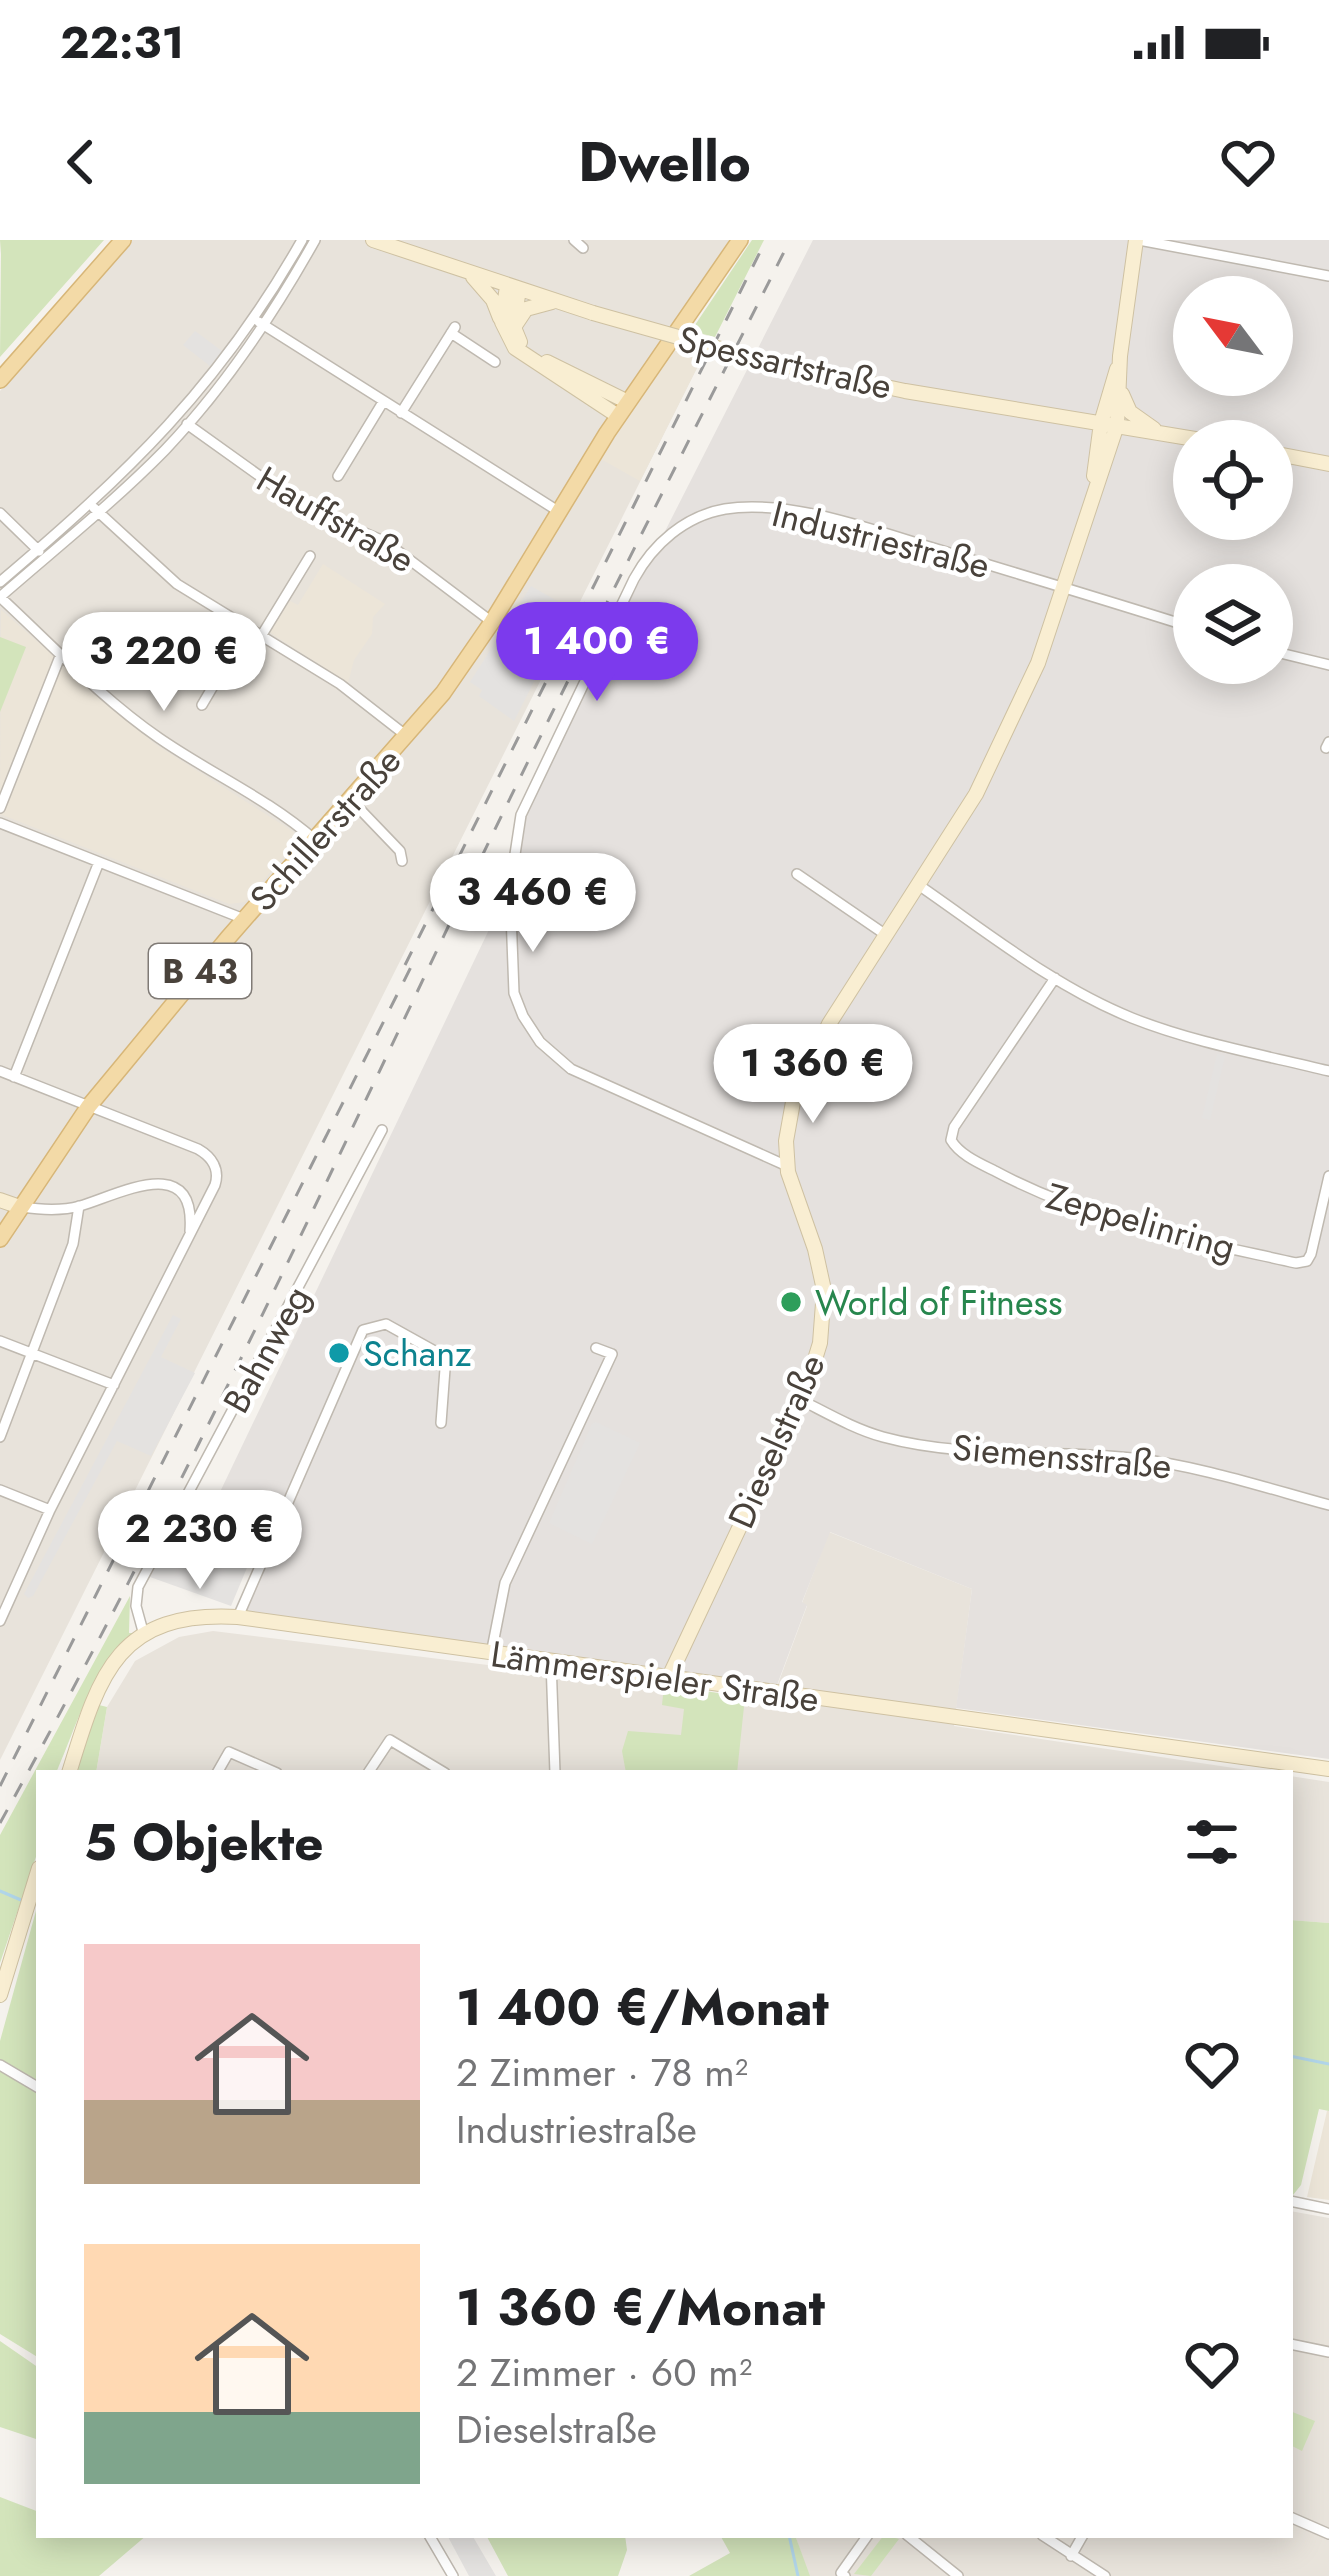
<!DOCTYPE html>
<html lang="de">
<head>
<meta charset="utf-8">
<style>
  body { margin:0; font-family:Jost,sans-serif; background:#f2f2f2; color:#202124; height:100vh; display:flex; flex-direction:column; font-size:45px; white-space:nowrap }
  * { box-sizing:border-box; margin:0 }
  p { font-size:39px; color:#757577 }
  .icon { flex:none; width:66px; height:66px; fill:none; stroke:currentColor; stroke-width:2; stroke-linecap:round; stroke-linejoin:round }
  .map { position:relative; flex:1; overflow:hidden }
  .details { position:absolute; left:36px; top:1530px; width:1257px; height:768px; display:flex; flex-direction:column; background:#fff; border-radius:0px; box-shadow:0 6px 30px #0003 }
  .details>* { flex:none }
  .needle { width:78px; rotate:302deg }
  .fabs { position:absolute; left:1173px; top:36px; display:grid; gap:24px }
  .fabs a { display:grid; place-items:center; width:120px; height:120px; border-radius:50%; background:#fff; box-shadow:0 6px 30px #0003; font-size:60px }
  .price { position:absolute; translate:-50% -102px; padding:0 27px; border-radius:42px; background:#fff; color:#222; font-size:39px; line-height:78px; filter:drop-shadow(0 3px 6px #0008) }
  .price::after { content:''; position:absolute; left:50%; top:72px; width:36px; height:27px; margin-left:-18px; background:inherit; clip-path:polygon(0 0,100% 0,50% 100%) }
  .price.active { background:#7c3aed; color:#fff }
  ul { padding:0; list-style:none }
  li { display:flex; align-items:center; gap:36px; height:300px; padding:0 48px }
  li span { display:grid; place-items:center; flex:none; width:336px; height:240px; border-radius:0px; color:#555 }
  li>.icon { margin-inline-start:auto }
  span .icon { width:144px; height:144px; fill:#fffc; stroke-width:1 }
  li b { font-size:51px }
  h2 { display:flex; justify-content:space-between; align-items:center; height:144px; padding:0 48px; font-size:51px }
  .status { display:flex; justify-content:space-between; align-items:center; height:84px; padding:0 60px; background:#fff; direction:ltr }
  .status svg { height:33px; fill:currentColor }
  header { display:flex; justify-content:space-between; align-items:center; height:156px; padding:0 48px; background:#fff; font-size:54px; font-weight:700 }
  .map>svg:first-child { display:block }
</style>
</head>
<body>
<div class="status"><b>22:31</b><svg viewBox="0 0 49 12"><path d="M0 12V9h3v3zM5 12V6h3v6zM10 12V3h3v9zM15 12V0h3v12zM26 1h20v11H26zM47 4h2v5h-2z"/></svg></div>
<header><svg class="icon" aria-label="back" viewBox="0 0 24 24"><path d="M15 5l-7 7 7 7"/></svg>Dwello<svg class="icon" aria-label="heart" viewBox="0 0 24 24"><path d="M12 20l-8-8c-3-5 5-10 8-4 3-6 11-1 8 4z"/></svg></header>
<div class="map">
<svg width="1329" height="2336" viewBox="0 0 1329 2336">
  <rect width="100%" height="100%" fill="#f5f2ed"/>
  <path fill="#e8e3db" d="M132 0H729L660 107 702 118 0 1520V151Z
    M829 1292 972 1349 954 1486 1267 1533H96L107 1467 135 1421 179 1397 213 1391 772 1460 807 1366 802 1363Z
    M1290 1536 1329 1542V1683L1290 1680Z
    M1290 1971 1329 1978V2336H809L795 2295H1290Z"/>
  <path fill="#e5e1de" fill-rule="evenodd" d="M813 0H1329V1519L956 1468 972 1349 830 1292 802 1362 807 1365 777 1445 246 1372 285 1283 220 1252 519 627 525 576 534 549ZM1194 57H1272V135H1194ZM1194 201H1272V279H1194ZM1194 345H1272V423H1194Z"/>
  <path fill="#ece5d8" d="M672 110 702 118 640 241 599 218Z
    M323 324 385 364 373 377 372 394 354 420 348 443 269 392 290 361 298 365Z
    M1 370 155 504 294 592V604L245 662 229 664 0 574Z
    M1327 1871H1329V1960L1307 1957Z"/>
  <path fill="#d3e4bb" d="M0 0H104L0 117 1 14Z
    M752 0H764L715 97 691 91Z
    M0 397 26 407 0 472Z
    M130 1356 129 1393H135C90 1431 78 1483 56 1533H39V1608L0 1723V1595Z
    M664 1445 745 1457 737 1533H626L622 1511 628 1491 681 1495 684 1469 662 1465Z
    M99 1465 107 1467 96 1533H79L77 1524Z
    M39 1660V2118L0 2094V1801Z
    M1290 1680 1329 1683V1871L1319 1869 1301 1945 1293 1955H1290Z
    M0 2101 39 2128V2200L0 2187Z
    M1290 2171 1315 2181 1302 2211 1290 2205Z
    M0 2257 39 2272V2295H147L99 2336H0Z
    M486 2295H625L627 2310 618 2336H508Z
    M720 2295H795L810 2336H689L730 2313Z
    M884 2295 899 2299 871 2336 854 2334Z"/>
  <path fill="#e4e2e0" d="M195 91 222 111 210 126 183 105Z
    M531 346 571 369 514 481 479 456 482 450 470 442Z
    M1217 814 1225 816 1210 880 1202 878Z
    M173 1075 181 1079 161 1117 195 1133 151 1216 117 1201 33 1356 28 1358 24 1354Z
    M596 1182 640 1203 592 1304 549 1283 592 1184Z
    M199 1250 267 1280 231 1366 150 1337Z
    M447 2295H472L496 2336H469Z"/>
  <g fill="none" stroke-linecap="round" stroke-linejoin="round">
    <path stroke="#b1d5e9" stroke-width="3" d="M0 1651 21 1660
      M1290 1816 1329 1824
      M789 2295 798 2336"/>
    <defs>
      <path id="street" d="M574 0 583 8
        M1139 0 1329 36
        M259 82 558 271
        M451 93 495 122
        M401 173 455 87
        M187 184 303 267 386 302 492 382
        M338 236 383 162
        M94 268 177 344 340 444 408 497
        M0 273 39 311
        M0 342C127 234 219 147 302 0
        M0 357C55 309 114 262 165 210 225 147 273 75 315 0
        M0 357C52 405 101 458 159 498 211 534 267 558 315 600
        M260 398 310 316
        M1272 411 1329 425
        M202 465 246 390
        M1326 508 1329 502
        M351 560 400 611 402 621
        M0 568 61 414
        M0 583 244 679
        M797 634 886 695
        M920 646C988 693 1055 747 1132 778 1195 803 1264 815 1329 831
        M1055 738 954 887 951 900C960 915 979 923 995 931 1090 982 1193 1000 1296 1023L1307 1021 1311 1014 1329 936
        M0 831 198 909C212 917 220 929 215 945L50 1270 0 1381
        M14 837 99 622
        M787 926 571 829 540 802 523 776 514 753 510 647 521 575 634 339C653 304 685 276 725 269 789 258 878 292 940 310 1025 336 1109 361 1194 388
        M22 967C42 970 62 971 80 966 118 955 196 911 190 991
        M0 1101 114 1145
        M799 1159C827 1173 854 1189 883 1197 964 1219 1049 1209 1132 1218 1200 1226 1263 1247 1329 1265
        M0 1197 73 1004 79 966
        M0 1250 50 1270
        M238 1377 363 1090 386 1084 440 1114 445 1129 441 1183
        M144 1395 136 1366 138 1347 382 890
        M491 1414 505 1343 612 1114 596 1108
        M551 1421 555 1533
        M217 1533 229 1512 277 1533
        M368 1533 390 1500 445 1533
        M0 1825 39 1848
        M1290 1961 1329 1969
        M1290 2104 1329 2112
        M1290 2277 1329 2294
        M429 2295 453 2336
        M907 2295 958 2336
        M1042 2295 1105 2336
        M1071 2316 1083 2295
        M845 2336 841 2333 868 2295"/>
      <path id="secondary" d="M373 0 593 73
        M473 37 493 60 500 78
        M507 46 502 82 515 108 618 176
        M519 50 513 85 520 102
        M514 87 526 69 552 62
        M756 119 905 151 1207 201
        M547 122 628 162
        M1122 154 1130 172 1154 189
        M1272 213 1329 224
        M1094 236 1101 183 1117 129
        M0 960 20 967
        M669 1437 808 1142 820 1103 824 1050 815 1009 788 932 786 901 793 862 829 784 976 554 1038 423 1117 185 1120 116 1136 0
        M69 1533C99 1435 117 1370 238 1377L1329 1529
        M0 1755 39 1628"/>
      <path id="primary" d="M0 140 123 0
        M0 999 89 866 123 825 227 699 443 453 492 382 607 193 740 0"/>
    </defs>
    <use href="#street" stroke="#bfb9b0" stroke-width="12"/>
    <use href="#secondary" stroke="#cec1a2" stroke-width="16"/>
    <use href="#primary" stroke="#d7b678" stroke-width="18"/>
    <use href="#street" stroke="#fff" stroke-width="9"/>
    <use href="#secondary" stroke="#f9eed2" stroke-width="14"/>
    <use href="#primary" stroke="#f3daa7" stroke-width="15"/>
    <path stroke="#9a9a9a" stroke-width="3" stroke-dasharray="15 15" stroke-linecap="butt" d="M405 725 766 0
      M0 1546 417 715
      M0 1583C166 1284 311 975 458 666 565 442 679 221 790 0"/>
    <defs>
      <path id="secondary-bridge" d="M593 73 756 119"/>
    </defs>
    <use href="#secondary-bridge" stroke="#cec1a2" stroke-width="16" stroke-linecap="butt"/>
    <use href="#secondary-bridge" stroke="#f9eed2" stroke-width="14"/>
  </g>
  <circle fill="#2e9e5b" stroke="#fff" stroke-width="4.5" cx="791" cy="1062" r="12"/>
  <circle fill="#0f9aa8" stroke="#fff" stroke-width="4.5" cx="339" cy="1113" r="12"/>
  <g text-anchor="middle" stroke-width="9" stroke-linejoin="round" paint-order="stroke">
    <rect fill="#fff" stroke="#807b76" stroke-width="3" x="149" y="704" width="102" height="54" rx="9"/>
    <g font-size="33" font-weight="bold" fill="#49423b">
      <text x="200" y="743">B 43</text>
    </g>
    <g font-size="36" fill="#49423b" stroke="#fff">
      <text transform="translate(785 122) rotate(13)" y="13">Spessartstraße</text>
      <text transform="translate(336 279) rotate(30)" y="13">Hauffstraße</text>
      <text transform="translate(881 299) rotate(14)" y="13">Industriestraße</text>
      <text transform="translate(325 589) rotate(-48)" y="13">Schillerstraße</text>
      <text transform="translate(1141 981) rotate(16)" y="13">Zeppelinring</text>
      <text transform="translate(266 1109) rotate(-61)" y="13">Bahnweg</text>
      <text transform="translate(776 1201) rotate(-66)" y="13">Dieselstraße</text>
      <text transform="translate(1062 1216) rotate(5)" y="13">Siemensstraße</text>
      <text transform="translate(655 1436) rotate(8)" y="13">Lämmerspieler Straße</text>
    </g>
    <g font-size="36" fill="#27864d" stroke="#fff" text-anchor="start">
      <text x="815" y="1075">World of Fitness</text>
    </g>
    <g font-size="36" fill="#0d838f" stroke="#fff" text-anchor="start">
      <text x="363" y="1126">Schanz</text>
    </g>
  </g>
</svg>
<div class="fabs">
<a><svg class="needle" viewBox="-14 -14 28 28"><path d="M0-13l5 13h-10z" fill="#e53935"/><path d="M0 13l5-13h-10z" fill="#757577"/></svg></a>
<a><svg class="icon" aria-label="locate" viewBox="0 0 24 24"><circle cx="12" cy="12" r="6"/><path d="M12 2v4M12 18v4M2 12h4M18 12h4"/></svg></a>
<a><svg class="icon" aria-label="layers" viewBox="0 0 24 24"><path d="M12 4l9 5-9 5-9-5zM3 14l9 5 9-5"/></svg></a>
</div>
<b class="price active" style="left:597px;top:464px">1 400 €</b>
<b class="price" style="left:164px;top:474px">3 220 €</b>
<b class="price" style="left:533px;top:715px">3 460 €</b>
<b class="price" style="left:813px;top:886px">1 360 €</b>
<b class="price" style="left:200px;top:1352px">2 230 €</b>
<section class="details">
<h2>5 Objekte<svg class="icon" aria-label="filters" viewBox="0 0 24 24"><path d="M4 7h16M4 17h16"/><circle cx="9" cy="7" r="2"/><circle cx="15" cy="17" r="2"/></svg></h2>
<ul>
<li><span style="background:linear-gradient(#f6c9c9 65%,#b9a48a 0)"><svg class="icon" aria-label="home" viewBox="0 0 24 24"><path d="M3 11l9-7 9 7M6 9v11h12V9"/></svg></span><div><b>1 400 €/Monat</b><p>2 Zimmer · 78 m²</p><p>Industriestraße</p></div><svg class="icon" aria-label="heart" viewBox="0 0 24 24"><path d="M12 20l-8-8c-3-5 5-10 8-4 3-6 11-1 8 4z"/></svg></li>
<li><span style="background:linear-gradient(#ffd9b3 70%,#7fa58c 0)"><svg class="icon" aria-label="home" viewBox="0 0 24 24"><path d="M3 11l9-7 9 7M6 9v11h12V9"/></svg></span><div><b>1 360 €/Monat</b><p>2 Zimmer · 60 m²</p><p>Dieselstraße</p></div><svg class="icon" aria-label="heart" viewBox="0 0 24 24"><path d="M12 20l-8-8c-3-5 5-10 8-4 3-6 11-1 8 4z"/></svg></li>
</ul>
</section>
</div>
</body>
</html>
